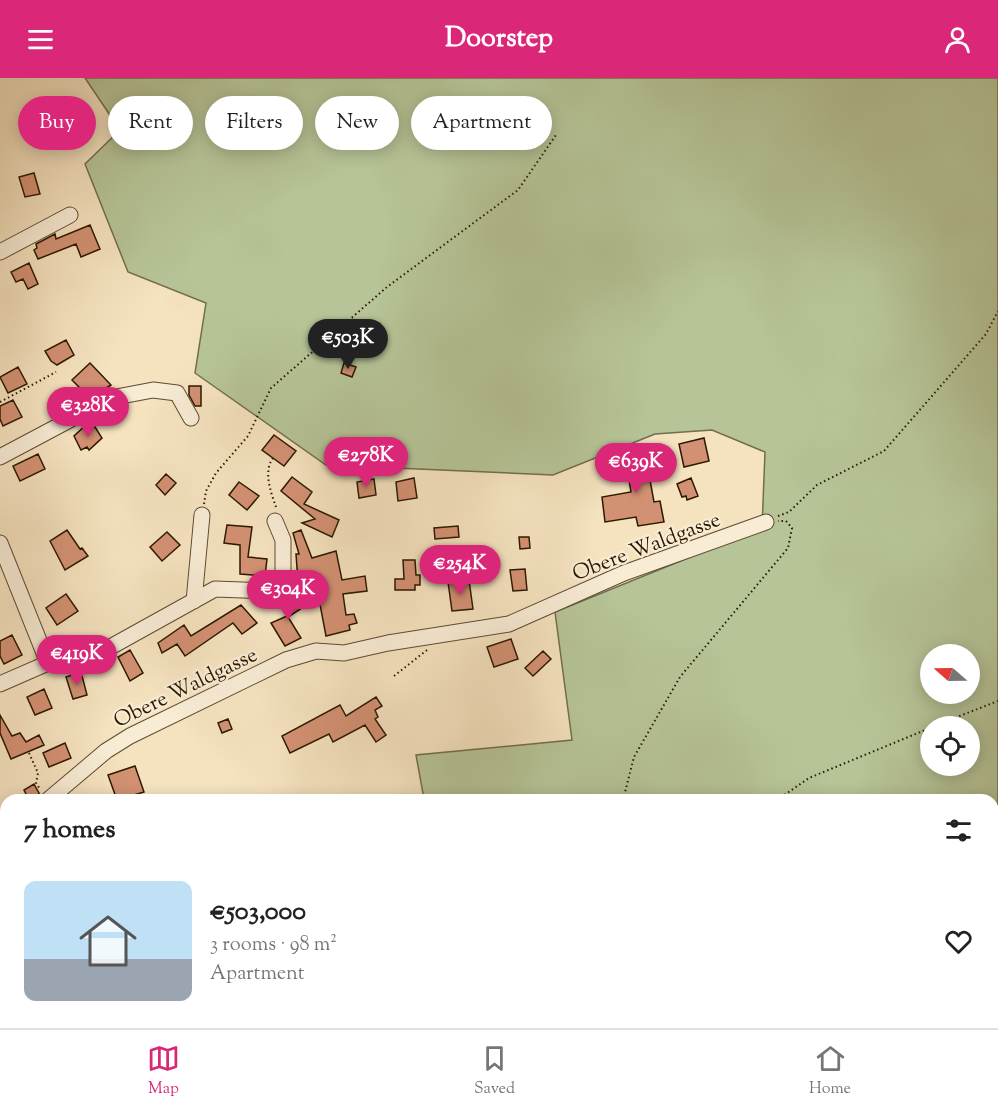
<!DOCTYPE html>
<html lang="en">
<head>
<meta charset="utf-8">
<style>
  body { margin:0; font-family:"Sorts Mill Goudy",serif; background:#f2f2f2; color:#222; height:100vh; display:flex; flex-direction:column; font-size:22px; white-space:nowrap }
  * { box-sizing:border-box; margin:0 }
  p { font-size:20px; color:#767676 }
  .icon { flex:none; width:33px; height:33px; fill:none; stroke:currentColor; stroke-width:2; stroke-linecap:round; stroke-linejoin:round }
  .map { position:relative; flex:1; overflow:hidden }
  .drawer { position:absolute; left:0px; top:716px; width:999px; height:236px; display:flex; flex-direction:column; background:#fff; border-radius:18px 18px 0 0; box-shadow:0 3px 15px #0003 }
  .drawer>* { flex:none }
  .top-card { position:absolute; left:18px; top:18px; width:600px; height:54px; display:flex; gap:12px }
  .needle { width:39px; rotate:290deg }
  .controls { position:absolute; left:920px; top:566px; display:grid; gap:12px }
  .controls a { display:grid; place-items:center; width:60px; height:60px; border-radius:50%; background:#fff; box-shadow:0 3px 15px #0003; font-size:30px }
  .price { position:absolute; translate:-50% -51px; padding:0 14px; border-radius:21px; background:#db2777; color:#fff; font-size:20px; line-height:39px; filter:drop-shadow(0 2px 3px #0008) }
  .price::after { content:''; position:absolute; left:50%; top:36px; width:18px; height:14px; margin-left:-9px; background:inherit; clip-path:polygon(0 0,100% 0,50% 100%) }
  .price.active { background:#222; color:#fff }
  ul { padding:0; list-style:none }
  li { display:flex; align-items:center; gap:18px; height:150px; padding:0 24px }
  li span { display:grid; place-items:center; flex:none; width:168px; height:120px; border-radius:12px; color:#555 }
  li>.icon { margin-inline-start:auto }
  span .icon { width:72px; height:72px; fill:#fffc; stroke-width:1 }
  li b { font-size:26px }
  h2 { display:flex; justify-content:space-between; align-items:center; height:72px; padding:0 24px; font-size:26px }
  .tag { padding:0 21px; border-radius:27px; background:#fff; box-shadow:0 3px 15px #0003; font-size:21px; line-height:54px }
  .tag.active { background:#db2777; color:#fff }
  header { display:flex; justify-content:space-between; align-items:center; height:78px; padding:0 24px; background:#db2777; color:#fff; font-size:27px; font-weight:700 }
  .menu { display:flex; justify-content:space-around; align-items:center; height:84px; border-top:2px solid #e0e0e0; background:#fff; font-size:16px; color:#767676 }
  .menu a { display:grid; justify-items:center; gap:3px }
  .menu .active { color:#db2777 }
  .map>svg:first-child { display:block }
</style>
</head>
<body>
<header><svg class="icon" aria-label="menu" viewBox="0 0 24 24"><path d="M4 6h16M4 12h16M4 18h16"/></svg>Doorstep<svg class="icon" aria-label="person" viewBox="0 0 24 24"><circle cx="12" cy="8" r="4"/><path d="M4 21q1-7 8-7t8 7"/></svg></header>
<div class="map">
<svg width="998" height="950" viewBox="0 0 998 950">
  <rect width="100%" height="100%" fill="#f5e2bf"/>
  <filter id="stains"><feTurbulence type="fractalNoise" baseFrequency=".00333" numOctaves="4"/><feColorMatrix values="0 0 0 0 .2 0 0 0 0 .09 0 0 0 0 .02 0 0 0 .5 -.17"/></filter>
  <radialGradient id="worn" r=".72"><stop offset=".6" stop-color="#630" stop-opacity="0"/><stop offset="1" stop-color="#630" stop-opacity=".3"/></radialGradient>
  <path fill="#b6c497" stroke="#716e4c" stroke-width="1.5" fill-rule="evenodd" d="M85 0H998V950H669L666 945H993V722L424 721 416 677 572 662 555 534 762 450 765 374 712 352 655 356 553 397 326 387 195 295 206 225 128 194 85 86 120 52ZM930 576H969V615H930ZM930 648H969V687H930Z
    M334 945H485L475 950H335Z"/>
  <path fill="#d39173" stroke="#2c1900" stroke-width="1.5" d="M34 95 40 116 25 119 19 99Z
    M90 147 100 171 81 179 76 166 38 181 34 172 37 170 36 166 55 156 56 161Z
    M29 185 38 206 28 211 23 201 16 204 11 194Z
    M66 262 74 277 57 287 51 283 45 273Z
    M90 285 111 307 90 320 72 302Z
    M344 285 356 289 352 299 341 295Z
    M18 289 27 306 8 315 0 299Z
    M189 308H201V328H195L189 317Z
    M13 322 22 339 3 348 0 341V328Z
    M87 346 90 351 95 349 102 360 89 372 87 369 81 372 74 358Z
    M274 357 296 373 284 388 262 372Z
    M704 360 709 383 684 389 679 366Z
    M651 372 654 390 648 391 654 424 660 423 664 444 638 448 636 439 605 444 602 419 631 414 625 377Z
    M38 376 45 391 20 403 13 388Z
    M166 396 176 405 165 417 156 407Z
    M292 399 312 414 304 426 339 442 332 459 302 445 315 441 281 413Z
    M414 400 417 420 398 423 396 404Z
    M691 400 698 418 687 422 686 418 682 419 677 406Z
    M374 401 376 417 359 420 357 404Z
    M239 404 259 418 247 432 229 417Z
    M227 447 252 449 248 479 267 481 265 498 240 496V467L224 465Z
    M458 448 459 459 435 461 434 450Z
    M67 452 80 471 82 470 88 478 65 492 50 463Z
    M301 452 312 480 336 473 342 502 365 498 367 513 343 516 346 537 354 536 357 545 349 547 350 552 326 558 315 500 298 504 296 476H299L293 455Z
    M167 454 180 467 162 483 150 469Z
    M519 459H529L530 470 520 471Z
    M487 473 490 492 480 493 477 475Z
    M403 482H415L416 497H420V507H415V512H395V501H404Z
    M525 491 527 512 513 513 510 492Z
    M469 502 473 531 452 533 448 504Z
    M66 516 78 533 57 547 46 530Z
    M293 516 302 530 288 539 301 560 285 568 271 545 287 538 281 522Z
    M241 527 257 545 242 556 233 545 185 578 177 566 162 575 158 565 184 547 191 558Z
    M12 557 22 577 4 586 0 578V563Z
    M511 561 518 581 494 589 487 569Z
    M130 572 143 595 130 603 118 579Z
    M543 573 551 581 533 598 525 590Z
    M81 594 87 617 73 621 66 599Z
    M44 611 52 630 35 637 27 619Z
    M376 619 382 628 375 632 378 639 375 641 386 657 376 664 365 647 333 664 329 656 290 675 282 658 340 627 346 638Z
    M0 637 12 658 20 655 26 664 39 657 44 667 11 681 0 655Z
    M228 641 232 651 222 655 218 645Z
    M65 665 71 680 49 689 43 675Z
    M135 688 144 714 117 722 108 697Z
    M34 706 40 717 29 722 24 712Z"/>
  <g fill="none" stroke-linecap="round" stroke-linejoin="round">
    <defs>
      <path id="minor" d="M0 174 70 137
        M0 379 111 320 153 312 177 315 191 340
        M0 465 48 585
        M194 523 202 437
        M0 606 48 585 96 577 215 511 271 513 283 510V462L275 443
        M48 722 106 673 130 658 286 582 316 573 344 575 388 565 509 546 624 495 766 444
        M0 746 6 744
        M0 760 6 757
        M118 950 119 945"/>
    </defs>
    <use href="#minor" stroke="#5e4b30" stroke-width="17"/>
    <path stroke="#2c1900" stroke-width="2" stroke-dasharray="1.5 3" stroke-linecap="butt" d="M0 324 56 294
      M273 380C263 393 271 415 276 429
      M204 426 206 413 216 395 248 358 271 310 387 209 518 112 556 57
      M778 438 789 434 817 407 884 373 986 256 998 233
      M394 598 427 572
      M934 648 998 623
      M29 675 38 695 36 705 40 711
      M623 722 634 679 680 599 788 470 792 450 786 443H778
      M777 722 809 700 930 650
      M993 837H998
      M44 945 46 950"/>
    <use href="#minor" stroke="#f8ecd5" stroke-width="15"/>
  </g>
  <g text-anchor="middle" stroke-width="4.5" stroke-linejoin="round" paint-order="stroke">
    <g font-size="21" fill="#2c1900" stroke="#f8ecd5">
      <text transform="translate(646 468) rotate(-21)" y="7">Obere Waldgasse</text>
      <text transform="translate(185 609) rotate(-26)" y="7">Obere Waldgasse</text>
    </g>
  </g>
  <rect width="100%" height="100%" filter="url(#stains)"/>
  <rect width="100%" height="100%" fill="url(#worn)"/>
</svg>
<div class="controls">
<a><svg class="needle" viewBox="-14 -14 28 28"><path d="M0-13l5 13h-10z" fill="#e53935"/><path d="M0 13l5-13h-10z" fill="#767676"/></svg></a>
<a><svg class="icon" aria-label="locate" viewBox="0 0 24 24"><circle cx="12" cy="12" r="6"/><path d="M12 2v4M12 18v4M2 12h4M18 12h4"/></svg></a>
</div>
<b class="price active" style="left:348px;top:292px">€503K</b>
<b class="price" style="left:88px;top:360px">€328K</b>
<b class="price" style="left:366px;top:410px">€278K</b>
<b class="price" style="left:636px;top:416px">€639K</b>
<b class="price" style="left:460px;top:518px">€254K</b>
<b class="price" style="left:288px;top:543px">€304K</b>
<b class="price" style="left:77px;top:608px">€419K</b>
<div class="top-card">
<a class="tag active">Buy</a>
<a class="tag">Rent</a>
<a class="tag">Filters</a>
<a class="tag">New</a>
<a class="tag">Apartment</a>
</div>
<section class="drawer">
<h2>7 homes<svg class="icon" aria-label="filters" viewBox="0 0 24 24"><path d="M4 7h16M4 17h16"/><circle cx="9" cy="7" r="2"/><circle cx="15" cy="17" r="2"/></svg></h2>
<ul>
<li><span style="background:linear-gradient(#bfe0f5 65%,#9aa5b1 0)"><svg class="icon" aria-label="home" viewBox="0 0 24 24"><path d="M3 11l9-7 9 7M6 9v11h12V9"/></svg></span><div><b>€503,000</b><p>3 rooms · 98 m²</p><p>Apartment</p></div><svg class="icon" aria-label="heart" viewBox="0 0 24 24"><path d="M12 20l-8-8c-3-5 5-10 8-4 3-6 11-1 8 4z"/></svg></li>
</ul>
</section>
</div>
<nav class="menu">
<a class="active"><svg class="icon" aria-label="map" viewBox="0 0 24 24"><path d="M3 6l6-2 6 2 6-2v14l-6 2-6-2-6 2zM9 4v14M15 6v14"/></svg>Map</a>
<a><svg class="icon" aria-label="saved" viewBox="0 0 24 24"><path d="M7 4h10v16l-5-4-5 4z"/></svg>Saved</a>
<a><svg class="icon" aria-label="home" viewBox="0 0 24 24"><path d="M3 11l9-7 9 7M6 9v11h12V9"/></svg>Home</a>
</nav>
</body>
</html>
